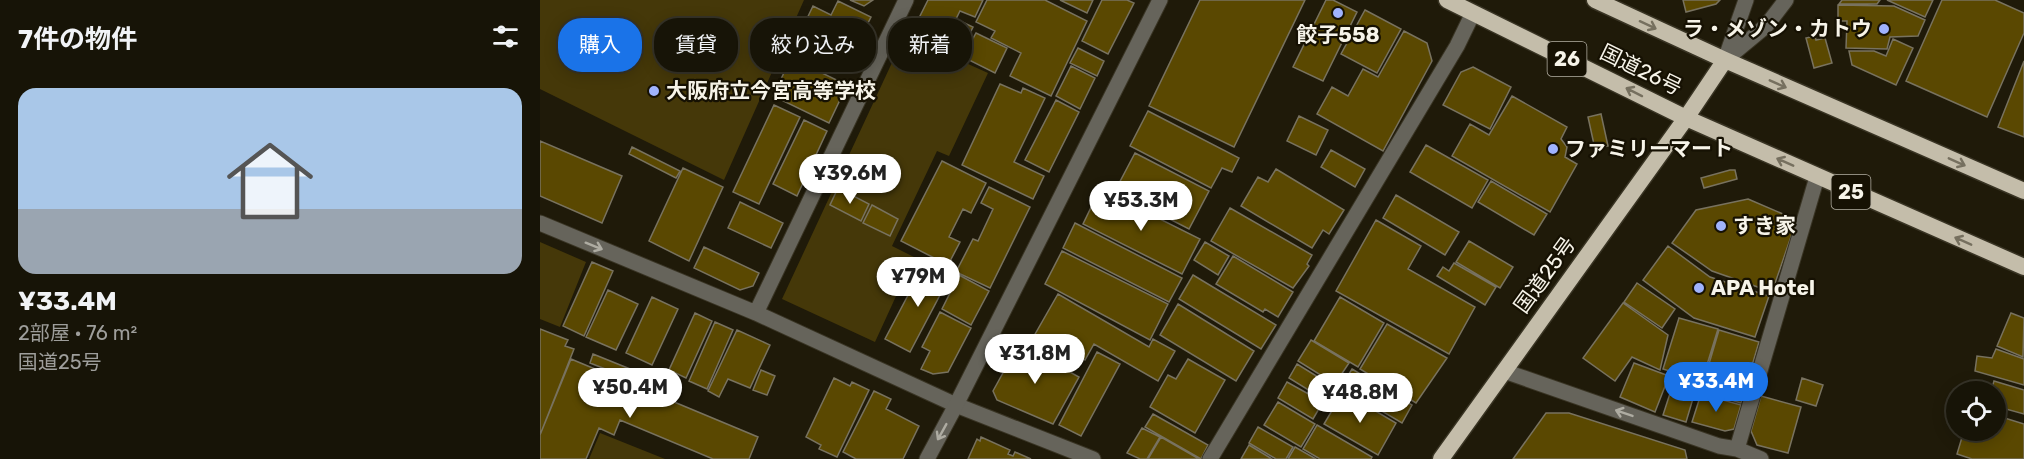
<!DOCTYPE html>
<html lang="ja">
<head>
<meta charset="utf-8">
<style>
  body { margin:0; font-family:Rubik,"Noto Sans JP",sans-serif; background:#242115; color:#f1f3f6; height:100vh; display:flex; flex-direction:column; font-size:22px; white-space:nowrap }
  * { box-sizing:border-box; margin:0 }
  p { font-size:20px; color:#9e9e9b }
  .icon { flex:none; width:33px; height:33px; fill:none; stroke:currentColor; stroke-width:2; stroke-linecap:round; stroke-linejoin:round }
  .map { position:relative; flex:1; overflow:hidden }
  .side { display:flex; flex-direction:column; background:#171407; width:540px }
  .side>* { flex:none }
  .guide { position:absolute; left:18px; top:18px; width:570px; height:54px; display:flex; gap:12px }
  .buttons { position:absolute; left:1406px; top:381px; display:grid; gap:12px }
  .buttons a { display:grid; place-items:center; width:60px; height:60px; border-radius:50%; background:#171407; box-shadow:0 3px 15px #0003,0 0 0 2px #363328; font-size:30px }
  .price { position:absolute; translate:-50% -51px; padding:0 14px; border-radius:21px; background:#fff; color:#222; font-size:20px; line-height:39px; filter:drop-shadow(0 2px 3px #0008) }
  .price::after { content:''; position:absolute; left:50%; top:36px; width:18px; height:14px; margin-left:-9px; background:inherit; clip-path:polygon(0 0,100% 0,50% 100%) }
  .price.active { background:#1a73e8; color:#fff }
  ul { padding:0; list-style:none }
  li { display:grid; align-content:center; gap:12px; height:318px; padding:0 18px }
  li+li { border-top:2px solid #363328 }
  li span { display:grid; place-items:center; height:186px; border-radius:18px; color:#555 }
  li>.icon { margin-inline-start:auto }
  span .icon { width:108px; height:108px; fill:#fffc; stroke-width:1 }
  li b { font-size:26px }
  h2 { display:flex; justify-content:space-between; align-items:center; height:72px; padding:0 18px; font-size:26px }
  .pill { padding:0 21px; border-radius:24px; background:#171407; box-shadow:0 3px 15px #0003,0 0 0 2px #363328; font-size:21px; line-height:54px }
  .pill.active { background:#1a73e8; color:#fff }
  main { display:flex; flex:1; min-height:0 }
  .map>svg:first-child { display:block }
</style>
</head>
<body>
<main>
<section class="side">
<h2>7件の物件<svg class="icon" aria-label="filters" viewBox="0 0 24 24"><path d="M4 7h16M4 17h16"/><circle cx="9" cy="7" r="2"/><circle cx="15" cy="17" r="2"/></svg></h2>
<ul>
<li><span style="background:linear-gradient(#a9c7e8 65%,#9aa5b1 0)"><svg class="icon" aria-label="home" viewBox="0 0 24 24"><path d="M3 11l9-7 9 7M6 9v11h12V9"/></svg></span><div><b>¥33.4M</b><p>2部屋 · 76 m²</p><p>国道25号</p></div></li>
</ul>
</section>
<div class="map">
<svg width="1484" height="459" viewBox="0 0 1484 459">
  <rect width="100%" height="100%" fill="#1f1a09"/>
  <path fill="#453809" d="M0 0H264L184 180 0 89Z
    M370 24 422 49 417 59 448 73 409 156 397 151 352 246 374 257 335 342 242 299Z
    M0 242 46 262 20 327 0 319Z
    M60 433 125 459H49Z"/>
  <path fill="#5a4801" stroke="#78725f" stroke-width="1.5" d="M310 0H333L324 6Z
    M388 0H443L435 17 420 11 410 31 380 16Z
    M447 0H505L547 21 511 96 470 76 481 53 451 38 455 31 436 22Z
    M520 0H553L547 13Z
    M562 0H587L594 3 568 54 542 41Z
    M660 0H765L694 147 609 106Z
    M786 0H793L817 12 783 81 753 67Z
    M1143 0H1180L1176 4 1146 12Z
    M1302 0H1340L1337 4H1299Z
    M1347 0H1393L1385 17Z
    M1402 0H1455L1484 13V33L1447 117 1366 81Z
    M298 1 331 17 325 29 335 34 326 54 307 45 294 72 251 52 273 6 291 15Z
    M1298 5 1354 6 1385 20 1378 36 1350 37 1347 49 1306 48 1307 21H1298Z
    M825 10 861 29 837 73 801 54Z
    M418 20 433 27 425 43 410 36Z
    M864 31 887 43 892 61 843 151 777 114 792 87 808 96 823 69 838 77Z
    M436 33 467 48 455 73 423 57Z
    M1275 36 1276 40 1285 38 1292 63 1274 68 1266 38Z
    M1353 39 1373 48 1356 85 1312 65 1309 51H1334L1346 56Z
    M538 48 564 61 557 76 530 63Z
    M251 58 307 85 289 123 233 96Z
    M1484 61V137L1458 127Z
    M531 66 555 78 540 109 516 96Z
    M933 67 971 87 950 129 903 105 921 72Z
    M460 84 481 93 483 88 505 98 474 162 504 176 493 199 422 165Z
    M972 96 1027 127 1021 139 1027 147 1025 157 1037 164 1010 212 912 156 930 124 949 135Z
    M516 100 539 112 509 172 485 160Z
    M234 105 260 117 219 204 193 192Z
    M608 111 699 158 692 172 682 168 671 188 590 146Z
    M1061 114 1068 146 1055 149 1048 117Z
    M759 116 788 130 776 155 747 141Z
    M264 120 287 131 257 196 233 184Z
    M0 141 82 176 62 223 0 196Z
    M886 145 948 180 932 208 870 172Z
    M92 147 140 171 136 178 89 154Z
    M791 150 825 169 815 187 781 167Z
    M595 153 669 191 649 229 575 191Z
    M402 161 446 183 431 213 423 209 409 237 420 242 408 265 361 241Z
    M143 168 183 187 149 261 109 241Z
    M736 169 804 210 789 234 783 230 772 248 701 206 718 177 728 182Z
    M1190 170H1195L1197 179 1164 188 1161 178Z
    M951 181 1007 214 994 235 938 202Z
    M449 187 490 207 450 288 416 272 433 239 438 241 453 209 441 203Z
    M298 188 329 204 321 221 290 205Z
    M560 189 660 239 642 274 543 224Z
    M856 195 919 232 905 255 843 218Z
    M1208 199 1250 217 1253 231 1232 292 1172 271 1132 243 1156 210Z
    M200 202 243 223 231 248 188 228Z
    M332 205 358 219 350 236 323 223Z
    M690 208 772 255 767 264 769 266 753 288 671 241Z
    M836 220 881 246 868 269 935 307 909 354 796 291Z
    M535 223 642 278 629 302 523 248Z
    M929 241 973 267 960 288 916 262Z
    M665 242 689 256 678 275 654 260Z
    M1128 246 1170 277 1229 296 1215 337 1154 318 1103 280Z
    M164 247 219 273 213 286 200 290 154 268Z
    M522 251 628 304 610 340 505 284Z
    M693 256 753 292 738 317 725 309 723 312 676 284Z
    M52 262 73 271 44 336 23 326Z
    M385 263 410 276 370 352 345 339Z
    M914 263 956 287 945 305 897 276 903 267 909 271Z
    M419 275 449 291 431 325 402 309Z
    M653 275 736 325 721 349 639 299Z
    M1097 283 1135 309 1122 328 1084 302Z
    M68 290 98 304 76 350 46 337Z
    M518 294 609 347 613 339 635 351 618 381 554 344 545 360 528 350 521 361 490 343Z
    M112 297 138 309 112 365 86 353Z
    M800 297 844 323 818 367 774 341Z
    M1083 303 1128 335 1120 370 1092 357 1075 381 1043 358Z
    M638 304 714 351 696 381 620 335Z
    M400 312 431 328 408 372 393 374 381 369 390 351 382 347Z
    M155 313 172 321 146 378 129 370Z
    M1471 313 1484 318 1483 357 1457 346Z
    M1139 318 1178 329 1162 381 1123 369Z
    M175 322 193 330 167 389 149 381Z
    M847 324 907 358 876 403 820 369Z
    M0 329 28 340 25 346 34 349 0 435Z
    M197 330 230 345 210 388 188 379 179 397 168 391Z
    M1179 330 1219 342 1201 403 1161 391Z
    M771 340 809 363 795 384 758 361Z
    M479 344 539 377 513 424 457 400 453 391Z
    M1456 349 1484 359V385L1435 371 1437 356 1452 358Z
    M557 352 580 364 541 436 519 425Z
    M53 354 95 371 91 379 50 363Z
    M31 359 218 437 209 459H173L80 420 74 435 59 428 46 459H0V435Z
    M648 359 685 380 655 433 610 407 628 375 636 379Z
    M1094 363 1129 376 1115 412 1080 397Z
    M757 364 791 385 783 399 749 378Z
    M812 369 872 405 862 423 801 387Z
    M221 370 235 376 227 395 213 390Z
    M294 378 310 386 312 382 329 390 297 457 279 449 281 445 266 437Z
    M1135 378 1157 385 1146 422 1123 415Z
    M1262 378 1283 385 1276 406 1256 400Z
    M1454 381 1484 390V414L1455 406V392H1451Z
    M747 382 783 402 773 419 738 398Z
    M334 391 351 399 346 409 379 426 363 459H316L303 452Z
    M803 392 856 423 838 455 784 424Z
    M1161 394 1201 405 1194 429 1185 431 1152 422Z
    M1221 396 1261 407 1248 453 1217 445 1211 431Z
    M738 402 775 424 761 447 724 425Z
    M1006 413H1029L1145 450 1147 459H973Z
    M613 414 668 445 661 459 605 427Z
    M1455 415 1484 424V459H1432L1417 454 1423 434 1412 430 1416 417V430H1455Z
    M777 425 832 457 831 459H780L763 449Z
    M718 427 753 447 746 459H736L709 443Z
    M602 428 620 437 607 459H600L587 453Z
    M441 437 470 450 468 454 473 456 475 452 491 459H428L437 439 440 441Z
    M621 437 659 459H608Z
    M709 445 732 459H701Z
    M755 447 776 459H748Z"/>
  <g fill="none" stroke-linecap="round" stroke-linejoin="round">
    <defs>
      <path id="minor" d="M0 223 216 313 416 405 553 459
        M216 313 366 0
        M964 371 1179 446 1197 449 1221 459
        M1197 449 1277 177
        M670 459 917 46 933 13"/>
      <path id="tertiary" d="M1185 60 1226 26 1246 0
        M1185 60 1206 0
        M387 459 416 405 620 0"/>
      <path id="trunk" d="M907 0 1146 118 1484 267
        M1055 0 1185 60 1484 191
        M901 459 1146 118 1185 60"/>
    </defs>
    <use href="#minor" stroke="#393424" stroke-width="17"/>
    <use href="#tertiary" stroke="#393424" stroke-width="17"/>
    <use href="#trunk" stroke="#393424" stroke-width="19"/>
    <use href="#minor" stroke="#66645b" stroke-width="15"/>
    <use href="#tertiary" stroke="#66645b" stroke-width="15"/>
    <use href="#trunk" stroke="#c4bdaa" stroke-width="16"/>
  </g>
  <defs><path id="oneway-shaft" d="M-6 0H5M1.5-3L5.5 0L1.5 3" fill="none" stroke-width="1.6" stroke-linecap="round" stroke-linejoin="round" transform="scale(1.5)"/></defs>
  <g stroke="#76705f">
    <use href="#oneway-shaft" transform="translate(1108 25) rotate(25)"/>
    <use href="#oneway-shaft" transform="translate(1238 84) rotate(24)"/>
    <use href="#oneway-shaft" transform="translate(1094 92) rotate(-153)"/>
    <use href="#oneway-shaft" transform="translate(1245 162) rotate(-156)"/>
    <use href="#oneway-shaft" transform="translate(1417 162) rotate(24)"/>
    <use href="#oneway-shaft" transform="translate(1423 241) rotate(-156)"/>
  </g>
  <g stroke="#aeaca2">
    <use href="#oneway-shaft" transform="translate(54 246) rotate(22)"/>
    <use href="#oneway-shaft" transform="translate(1084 413) rotate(-161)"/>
    <use href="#oneway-shaft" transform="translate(402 432) rotate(119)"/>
  </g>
  <g fill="#a0b3fd" stroke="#161103" stroke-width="2">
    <circle cx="798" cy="13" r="6"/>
    <circle cx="1344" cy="29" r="6"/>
    <circle cx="114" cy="91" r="6"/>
    <circle cx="1013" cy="149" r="6"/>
    <circle cx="1181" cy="226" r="6"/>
    <circle cx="1159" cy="288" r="6"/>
  </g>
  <g text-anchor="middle" stroke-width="4.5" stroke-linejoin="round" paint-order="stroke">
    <g fill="#161103" stroke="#b4b0a4" stroke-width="1.5">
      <rect x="1007.5" y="42" width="39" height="34" rx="4.5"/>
      <rect x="1291.5" y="175" width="39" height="34" rx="4.5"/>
    </g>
    <g font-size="20" font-weight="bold" fill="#f7f4e9">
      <text x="1027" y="66">26</text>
      <text x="1311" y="199">25</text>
    </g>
    <g font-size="21" font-weight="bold" fill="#f7f4e9" stroke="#161103" text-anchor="start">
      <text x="1332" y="36" text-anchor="end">ラ・メゾン・カトウ</text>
      <text x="798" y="42" text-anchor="middle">餃子558</text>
      <text x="126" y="98">大阪府立今宮高等学校</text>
      <text x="1025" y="156">ファミリーマート</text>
      <text x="1193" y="233">すき家</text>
      <text x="1171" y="295">APA Hotel</text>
    </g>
    <g font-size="21" fill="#f7f4e9" stroke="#161103">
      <text transform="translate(1101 70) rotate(26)" y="7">国道26号</text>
      <text transform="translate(1005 275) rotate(-54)" y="7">国道25号</text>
    </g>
  </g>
</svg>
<div class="buttons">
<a><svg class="icon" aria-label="locate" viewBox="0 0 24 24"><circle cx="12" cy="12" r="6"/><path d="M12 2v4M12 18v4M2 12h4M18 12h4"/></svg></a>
</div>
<b class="price" style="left:310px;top:205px">¥39.6M</b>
<b class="price" style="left:601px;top:232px">¥53.3M</b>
<b class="price" style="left:378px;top:308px">¥79M</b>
<b class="price" style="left:495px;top:385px">¥31.8M</b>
<b class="price active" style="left:1176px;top:413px">¥33.4M</b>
<b class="price" style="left:90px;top:419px">¥50.4M</b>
<b class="price" style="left:820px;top:424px">¥48.8M</b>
<div class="guide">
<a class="pill active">購入</a>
<a class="pill">賃貸</a>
<a class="pill">絞り込み</a>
<a class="pill">新着</a>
</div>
</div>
</main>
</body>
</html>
